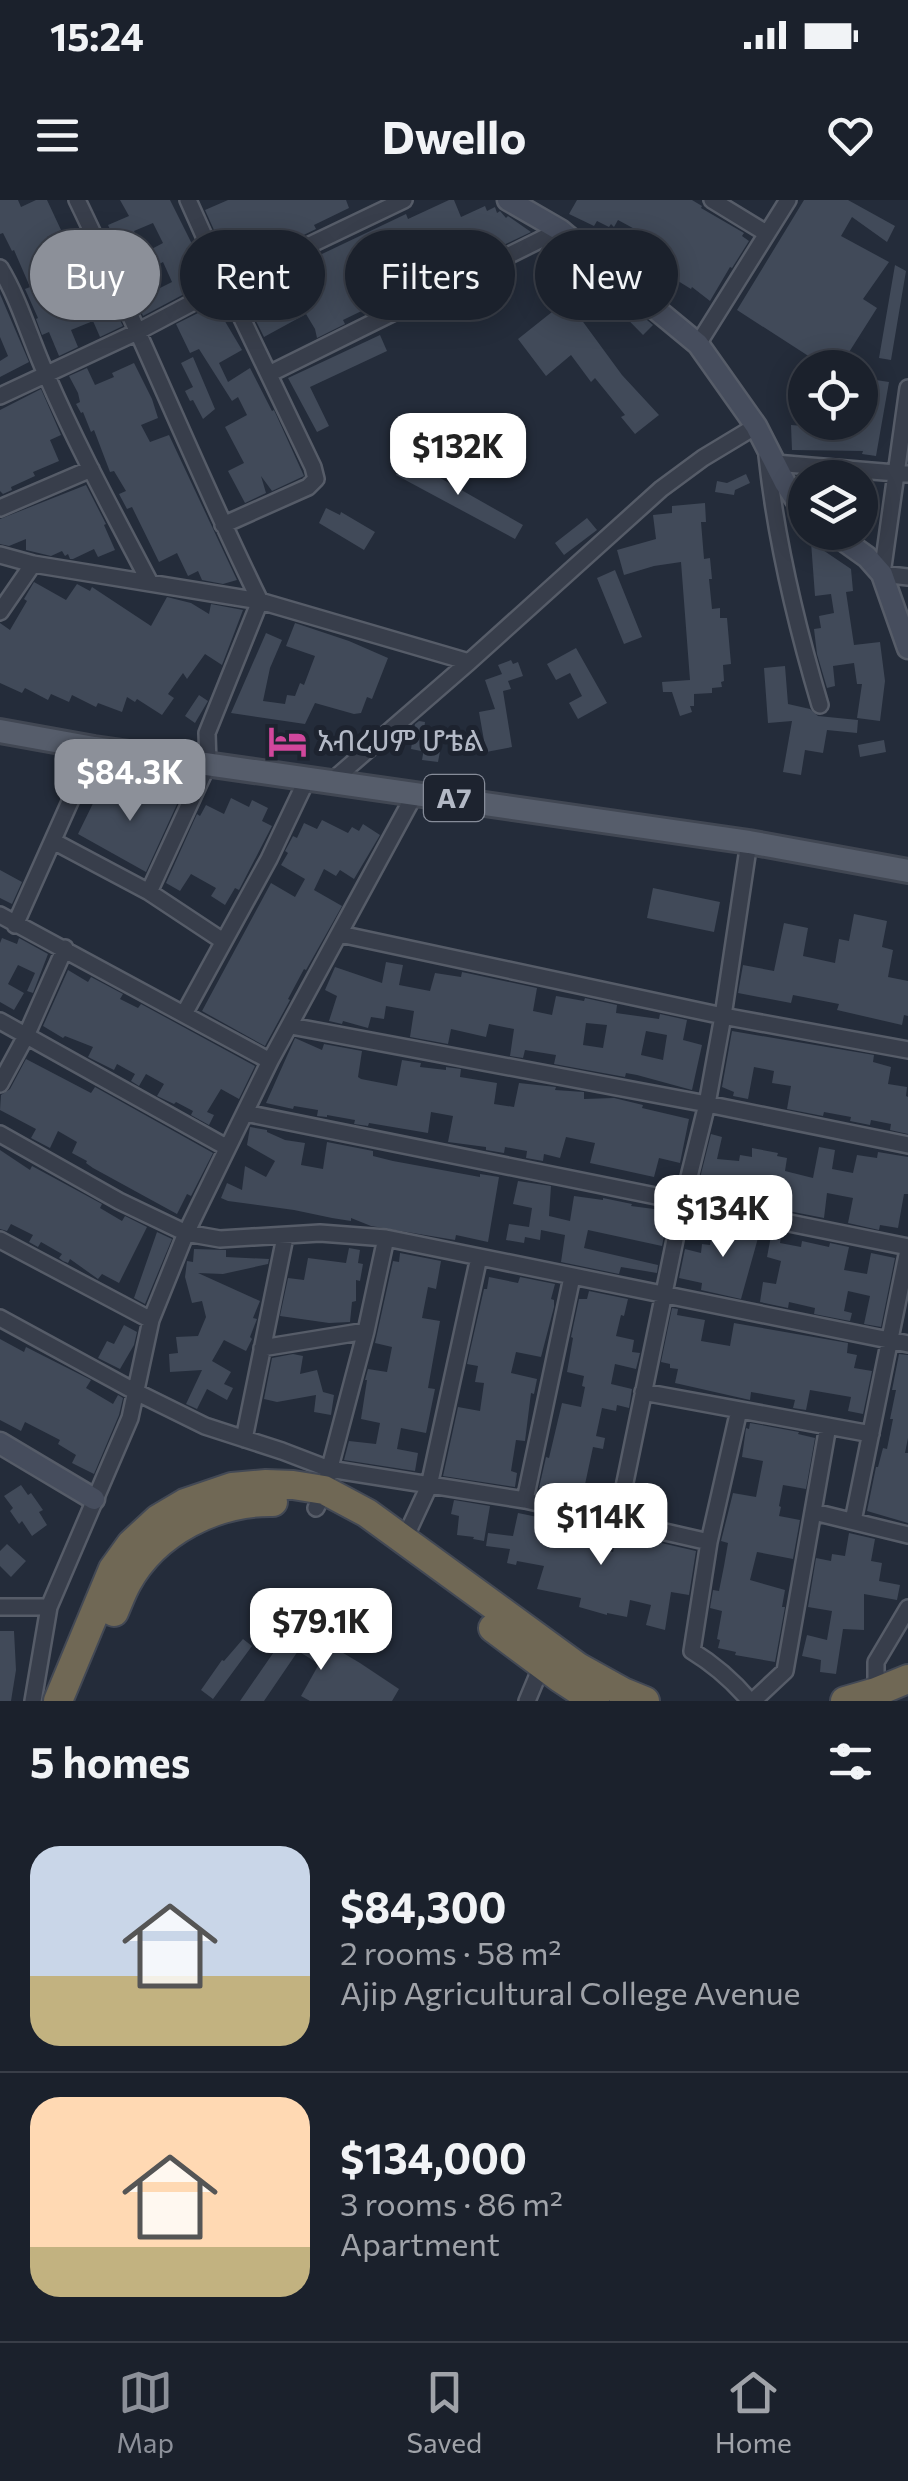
<!DOCTYPE html>
<html lang="en">
<head>
<meta charset="utf-8">
<style>
  body { margin:0; font-family:Commissioner,"Noto Sans Ethiopic",sans-serif; background:#242934; color:#f1f3f6; height:100vh; display:flex; flex-direction:column; font-size:38px; white-space:nowrap }
  * { box-sizing:border-box; margin:0 }
  p { font-size:32px; color:#a0a3a9 }
  .icon { flex:none; width:55px; height:55px; fill:none; stroke:currentColor; stroke-width:2; stroke-linecap:round; stroke-linejoin:round }
  .map { position:relative; height:1501px; overflow:hidden }
  .sheet { display:flex; flex-direction:column; background:#1b212c; flex:1 }
  .sheet>* { flex:none }
  .hud { position:absolute; left:30px; top:30px; width:850px; height:90px; display:flex; gap:20px }
  .tools { position:absolute; left:788px; top:150px; display:grid; gap:20px }
  .tools a { display:grid; place-items:center; width:90px; height:90px; border-radius:50%; background:#1b212c; box-shadow:0 5px 25px #0003,0 0 0 2px #393e48; font-size:50px }
  .price { position:absolute; translate:-50% -85px; padding:0 22px; border-radius:20px; background:#fff; color:#222; font-size:32px; line-height:65px; filter:drop-shadow(0 2px 5px #0008) }
  .price::after { content:''; position:absolute; left:50%; top:60px; width:30px; height:22px; margin-left:-15px; background:inherit; clip-path:polygon(0 0,100% 0,50% 100%) }
  .price.current { background:#8c9099; color:#fff }
  ul { padding:0; list-style:none }
  li { display:flex; align-items:center; gap:30px; height:250px; padding:0 30px }
  li+li { border-top:2px solid #393e48 }
  li span { display:grid; place-items:center; flex:none; width:280px; height:200px; border-radius:30px; color:#555 }
  li>.icon { margin-inline-start:auto }
  span .icon { width:120px; height:120px; fill:#fffc; stroke-width:1 }
  li b { font-size:42px }
  h2 { display:flex; justify-content:space-between; align-items:center; height:120px; padding:0 30px; font-size:42px }
  .chip { padding:0 35px; border-radius:45px; background:#1b212c; box-shadow:0 5px 25px #0003,0 0 0 2px #393e48; font-size:35px; line-height:90px }
  .chip.current { background:#8c9099; color:#fff }
  .status { display:flex; justify-content:space-between; align-items:center; height:70px; padding:0 50px; background:#1b212c; direction:ltr }
  .status svg { height:28px; fill:currentColor }
  header { display:flex; justify-content:space-between; align-items:center; height:130px; padding:0 30px; background:#1b212c; font-size:45px; font-weight:700 }
  .tabs { display:flex; justify-content:space-around; align-items:center; height:140px; border-top:2px solid #393e48; background:#1b212c; font-size:28px; color:#a0a3a9 }
  .tabs a { display:grid; justify-items:center; gap:5px }
  .tabs .current { color:#8c9099 }
  .map>svg:first-child { display:block }
</style>
</head>
<body>
<div class="status"><b>15:24</b><svg viewBox="0 0 49 12"><path d="M0 12V9h3v3zM5 12V6h3v6zM10 12V3h3v9zM15 12V0h3v12zM26 1h20v11H26zM47 4h2v5h-2z"/></svg></div>
<header><svg class="icon" aria-label="menu" viewBox="0 0 24 24"><path d="M4 6h16M4 12h16M4 18h16"/></svg>Dwello<svg class="icon" aria-label="heart" viewBox="0 0 24 24"><path d="M12 20l-8-8c-3-5 5-10 8-4 3-6 11-1 8 4z"/></svg></header>
<div class="map">
<svg width="908" height="1501" viewBox="0 0 908 1501">
  <rect width="100%" height="100%" fill="#242c3a"/>
  <path fill="#414a59" fill-rule="evenodd" d="M0 0H18L21 7 36 0H47L61 30 47 37 66 75 48 83 59 106 80 99 76 90 98 78 123 126 100 137 93 121 71 130 78 147 59 156 49 132 42 135 36 119 38 118 25 89 30 87 14 50 12 51 3 33 0 34Z
    M120 0H170L193 46 186 49 199 76 184 84 188 92 143 116 136 100 172 82 163 62 140 74 131 56 123 59 108 25 129 16ZM153 23 163 43 144 53 134 31Z
    M228 0H346L349 8 314 25 316 29 283 45 282 42 245 60 231 49 239 66 232 70 205 10Z
    M449 0H454L461 17 485 6 487 11 495 7 497 13 500 11 506 18 508 16 531 32 491 51 490 49 464 61 462 56 444 65 448 73 438 78 436 74 394 94 392 90 373 98 376 104 343 120 345 124 317 138 315 129 306 114 264 137 248 105 272 97 260 110 314 87 303 63 406 14 408 19Z
    M577 0H692L702 6 701 8 744 33 742 36 749 41 732 68 730 67 710 101 692 87 691 89 639 57 646 45 638 40 642 33 618 20 614 27 611 24 609 27 597 21 594 26 569 14Z
    M804 0H848L895 26 887 42 852 17 841 36 889 62 863 99 877 108 839 168H827L737 110Z
    M555 45H556L653 125 643 135Z
    M895 65 906 71 891 160 879 158Z
    M0 94 29 162 0 177V161L8 156 0 137Z
    M567 100 622 175 659 215 635 234 621 217 625 215 595 178 591 182 571 155 546 176 518 139Z
    M220 102 227 116 223 118 242 150 219 163 228 182 250 168 272 211 274 210 304 276 272 291 261 276 266 293 245 303 228 271 244 263 225 227 247 215 238 197 232 201 199 149 190 153 176 124Z
    M380 135 387 151 310 187 329 226 317 232 288 178Z
    M193 157 215 209 203 219 193 200 190 201 185 191 193 187 181 163Z
    M134 163 152 199 158 218 141 225 150 242 169 235 237 380 223 384 202 380 198 371 188 376 177 353 159 362 132 307 127 309 119 294 126 291 114 271 110 272 94 230 91 232 83 212 81 213 76 204 80 202 78 193 69 176 87 168 95 185 114 177 112 173Z
    M876 180 889 182 876 256 862 254 863 251 792 250 791 225 816 227H867Z
    M41 189 61 235 50 240 59 261 33 272 35 276 11 287 12 290 3 294 0 291V210Z
    M405 258 523 325 515 339 396 275Z
    M746 274 750 283 735 290 734 295 715 292 717 281 727 283Z
    M86 285 106 324 104 325 115 350 98 357 94 349 73 359H70L68 354 65 356 62 351 51 356 26 350V339L9 346 0 344V319Z
    M705 303 706 322H701L704 359 710 358 712 379H709L712 409 720 408V418H727L731 464 723 465 724 481 721 482 722 487 712 488V493L694 494V506H690L692 512 680 516 672 492H663L662 482 690 480 681 362 654 366 624 375 617 350 656 339 653 315 672 313V306Z
    M326 308 340 315 341 312 375 332 364 350 319 323Z
    M587 318 597 330 564 355 555 343Z
    M811 342 851 369 853 391 846 392 854 445 880 442 885 481 880 521 857 518 862 484H857L854 463 833 466 835 486 827 488 817 454 814 429 821 428 819 416 834 413 831 394 815 396Z
    M615 370 642 437 624 444 597 378Z
    M34 382 66 400 77 384 90 391 92 387 151 426 167 397 191 403 209 414 211 404 243 410 222 465 205 454 187 479 183 473 168 494 174 498 162 515 137 499 135 502 127 497 122 512 98 503 96 507 72 495 69 502 51 494 48 500 25 488 22 493 0 483V423L10 430 27 401 24 399Z
    M295 423 349 441 388 458 372 499 367 497 361 513 354 514 315 503 305 524 231 513 266 433 282 440 270 468 263 501 285 504 287 495 295 496 300 483 304 485 315 456 286 446Z
    M576 448 607 503 578 519 569 503 582 496 570 473 556 480 547 464Z
    M511 460 513 464 518 462 523 476 508 481 511 489 503 491 512 547 486 552 479 512 495 509 485 480 502 474 498 465Z
    M785 466 788 504 810 509 818 516 858 520 857 533 827 530 823 553 805 550 801 575 783 572 792 521 768 523 764 468Z
    M199 495 208 501 195 523 185 516Z
    M419 521 425 522 421 551 411 549 415 524Z
    M884 540 886 552 860 557 858 545Z
    M425 543 441 546 438 562 422 560Z
    M146 580 165 583 163 594 178 602 146 672 78 634 100 589 142 603Z
    M231 598 249 607 252 600 268 608 262 621 272 626 239 690 235 688 225 705 211 696 216 688 191 674 180 691 166 683 197 614 200 616 206 605 224 614Z
    M322 620 348 633 352 627 359 631 363 624 380 635 354 679 340 670 336 676 324 669 314 690 342 706 306 770 304 769 288 799 290 800 265 846 202 811 271 683 295 697 305 679 281 665 288 653 285 651 293 636 297 638 304 623 317 629Z
    M0 670 22 682 12 704 0 698Z
    M653 688 720 702 714 732 647 718Z
    M854 714 887 721 882 747 893 750 888 777 908 781V816L904 815 902 825 837 810 839 804 793 795 791 803 738 793 743 765 774 771 784 723 808 728 803 756 835 763 839 739 849 741Z
    M2 738 17 744 19 738 48 754 33 793 27 791 35 773 18 765 8 784 24 793 14 810 0 802V743Z
    M386 762 403 765 399 785 430 791 435 773 461 777 462 772 537 788 533 811 552 815 556 796 584 801 585 798 617 805 616 813 659 819 660 814 687 820 683 840 702 845 692 890 637 875 626 873 625 877 554 864 556 855 525 850 523 858 510 856 514 829 489 824 486 837 451 829 448 844 410 837 414 811 386 806 384 819 371 817 368 828 343 821 342 824 329 821 337 796 325 790 335 767 382 783ZM586 823 607 825 603 848 583 845ZM646 831 667 835 663 860 641 855Z
    M68 770 88 782 91 777 123 794 120 799 138 808 141 804 255 866 239 899 221 889 207 912 214 915 209 925 191 915 193 911 176 902 174 904 157 896 164 884 146 874 139 886 131 881 135 874 117 864 114 870 88 857 93 847 65 836 63 838 43 826Z
    M732 831 874 855 873 862 891 867 888 884 907 887 906 896 908 897V934L890 930 891 924 871 920 870 925 850 921 851 917 824 912 823 916 787 909 791 886 772 883 774 871 754 867 748 899 733 896 734 892 722 887Z
    M295 838 322 850 324 844 362 851 358 877 361 879 397 886 402 860 421 863 420 867 446 870V867L461 869 460 877 497 883 494 904 514 907 519 883 556 887 555 890 584 892V899L614 898 643 905 642 908 689 919 680 963 659 958 654 977 590 963 595 943 566 937 560 958 544 954 543 961 526 958 527 951 505 947 504 953 486 950V947L448 942 453 916 431 912 428 933 369 923 368 926 354 924 355 920 327 915V917L317 916 318 910 294 906 293 909 266 903Z
    M26 859 91 893 95 887 213 953 191 996 187 994 177 1014 93 968 86 963 87 961 72 953 77 942 58 931 50 948 31 938 36 929 0 910 1 895 10 889Z
    M250 927 267 930V932L285 940 305 943 301 965 323 969 327 942 373 951V956L393 961 480 977V974L499 977 488 1042 456 1035 455 1040 371 1026 351 1018V1021L332 1018 294 1010 228 1001 221 998 227 983 242 990 245 966 266 977 275 961 247 945Z
    M711 934 722 937 717 959 739 961 740 955 752 957V948L778 953 777 956 787 958 785 971 813 978 819 947 835 950 832 969 853 973 857 955 877 958 878 952 908 957V994H904L898 1028 880 1025 879 1030 848 1023 853 998 827 993 824 1018 773 1008 775 998 743 992 741 1001 704 994 705 987 698 986Z
    M0 950 30 970 32 966 102 1004 100 1008 122 1021 125 1016 147 1027 119 1083 102 1074 98 1079 70 1059 68 1063 63 1061 59 1058 62 1054 41 1042 38 1047 29 1042 33 1035 11 1024 7 1031 0 1029Z
    M518 981 551 986 549 1016 570 1021 574 996 603 1000V998L632 1004 631 1006 669 1011 662 1046 588 1030 584 1048 658 1065 657 1073 621 1067 619 1074 561 1062 565 1035 541 1030 540 1040 525 1037 524 1043 506 1040 509 1024 529 1027 532 1008 513 1004Z
    M715 1019 762 1029 760 1038H758L741 1099 701 1090 702 1083 679 1078 685 1049 701 1053 702 1044 710 1045Z
    M157 1032 172 1039 145 1104 134 1098Z
    M771 1036 781 1037 780 1043 801 1047 802 1041 829 1047 830 1043 849 1047 844 1070 867 1074 871 1053 895 1058 881 1127 864 1124 870 1096 848 1091 844 1111 852 1113 850 1121 814 1114 815 1108 789 1102 788 1108 760 1102 763 1082 776 1084 781 1061 767 1057Z
    M349 1048 360 1050 358 1063 363 1064 360 1081 356 1080V1101L352 1102 350 1122 329 1123 280 1116 288 1078 304 1080 308 1058 346 1063Z
    M194 1049 226 1050V1057L269 1059 268 1064 223 1074 198 1073 260 1101 253 1118 257 1119 250 1137 252 1139 246 1151 224 1140 212 1161 231 1172 224 1184 233 1188 227 1200 207 1189 197 1209 186 1204 202 1170 170 1172 169 1154 178 1153 176 1137 198 1136 206 1117 202 1101 192 1103 185 1077 187 1061 193 1062Z
    M400 1053 441 1061 436 1089 428 1087 422 1118 440 1121 428 1188 435 1189 426 1233 401 1228 397 1249 418 1253 415 1271 344 1260 349 1241 376 1244 380 1223 361 1219 367 1180H365L368 1169 387 1172 392 1147 375 1143 393 1061 399 1062Z
    M489 1077 518 1083 520 1077 555 1084 551 1099 554 1100V1107L541 1157 516 1152 511 1173 537 1179 534 1194 531 1193 525 1241 516 1240 511 1271 517 1273 515 1287 443 1276 458 1207 480 1211 484 1183 475 1182 478 1166 467 1164 484 1089H487Z
    M589 1091 628 1099 624 1116 621 1115 616 1136 634 1140 632 1152 640 1153 636 1169 615 1164 611 1184 632 1189 629 1208 617 1205 616 1211 602 1208 596 1236 605 1238 603 1249 593 1247 584 1289 600 1292 598 1305 561 1297 562 1293 539 1288 546 1257 549 1258 562 1203 581 1207 585 1187 582 1186 584 1176 567 1172 573 1138 571 1137 579 1099H587Z
    M672 1108 678 1109 677 1115 705 1120 701 1141 730 1146 734 1123 848 1143 847 1153 857 1155 854 1168 872 1171 863 1214 848 1211 851 1197 810 1190 806 1210 793 1208 795 1200 751 1192 750 1200 675 1183 678 1169 670 1168V1164L661 1162Z
    M124 1125 137 1132 134 1145 120 1169 98 1158 107 1141 114 1144Z
    M0 1139 24 1152 26 1147 91 1180 86 1188 113 1204 118 1195 123 1198 119 1215 94 1274 72 1263 76 1255 58 1244 60 1240 25 1222 21 1231 0 1220Z
    M293 1154 303 1156 300 1174 317 1170 323 1192 334 1195 331 1215 314 1212 316 1195 277 1202 264 1199 272 1158Z
    M899 1154 908 1155V1238L905 1253H908V1323L867 1311 876 1267H878L883 1248 887 1249 893 1219H890L896 1190H892Z
    M750 1223 799 1232 798 1234 815 1238 806 1289 783 1285 779 1306 781 1307 779 1316 800 1320 793 1359 757 1352 750 1380 785 1390 782 1407H785L775 1462 735 1455 736 1452 718 1448 720 1440 717 1439 722 1411 710 1408 713 1390 719 1391 724 1366 728 1343 721 1341 733 1293 756 1297 763 1261 742 1257 746 1228 749 1229Z
    M21 1285 28 1295 31 1293 43 1310 39 1312 47 1325 32 1336 22 1321 19 1324 10 1311 13 1308 4 1296Z
    M454 1300 490 1306 484 1341 473 1339 474 1337 457 1335 459 1316 451 1314Z
    M518 1313 567 1323 564 1337 593 1344 592 1347 613 1352 618 1333 696 1351 689 1395 671 1392 665 1430 646 1425 651 1405 630 1400 627 1417 607 1413V1415L579 1407 581 1398 537 1389 544 1366 517 1361 516 1365 507 1363 510 1349 486 1346 488 1333 513 1336Z
    M849 1333 875 1339 871 1361 882 1363 879 1381 900 1385 897 1400 864 1394V1430L843 1429 836 1474 820 1472 821 1460 802 1456 807 1435 827 1440 832 1411 808 1407 816 1358 831 1361 832 1354 845 1356Z
    M7 1344 26 1361 11 1377 0 1366V1351Z
    M317 1390 334 1398 325 1417 307 1407Z
    M292 1424 321 1444 323 1441 360 1463 399 1489 392 1501H310L301 1496 319 1464 298 1451 264 1501H240L278 1446 272 1442 280 1430 286 1434Z
    M0 1431H14L16 1470 11 1501H0Z
    M243 1439 252 1446 213 1499 201 1490 222 1460 224 1461Z"/>
  <g fill="none" stroke-linecap="round" stroke-linejoin="round">
    <defs>
      <path id="street" d="M77 0C141 132 195 269 260 401L207 533 208 564 149 692
        M188 0 226 85 313 267 316 279 308 287 223 325
        M712 0 766 33
        M0 68C20 101 30 139 46 174 77 246 114 314 150 383
        M698 144 788 0
        M269 174 560 30
        M908 188 882 374 908 377
        M0 196 137 132 226 85 404 0
        M767 256C776 341 796 424 820 505
        M775 263 908 274
        M0 308 91 269
        M0 355 33 364 260 401 469 462
        M0 412 33 364
        M332 581 469 462 661 289 703 258 756 226
        M53 641 149 692 223 741
        M0 715 270 861
        M15 725 94 548
        M340 734 723 816 908 850
        M184 814 269 659 308 577
        M0 821 226 947
        M291 826 707 904 908 945
        M0 884 26 836 65 748
        M245 913 908 1047
        M0 934 119 1001 186 1033 220 1039 320 1033 386 1038 908 1144
        M0 1040 151 1120
        M0 1118 134 1191 205 1226 282 1251 329 1269 525 1300 709 1342 692 1451C715 1465 733 1481 750 1501
        M262 1148 366 1131
        M643 1192 871 1234
        M244 1239 285 1037
        M525 1300 572 1077
        M316 1308 324 1290 366 1131 386 1038
        M814 1312 908 1335
        M617 1321 683 1001 707 904 723 816 749 642
        M853 1321 908 1050
        M404 1340 429 1286 479 1057
        M709 1342 739 1210
        M0 1407H49
        M876 1492V1462L908 1408
        M33 1501 49 1407 130 1218 151 1120 186 1033 270 861 416 592
        M527 1501 542 1465
        M753 1501 785 1471 828 1226"/>
      <path id="secondary" d="M508 0 560 30 698 144 756 226 785 283 805 313
        M832 332 867 357 882 374 908 448
        M0 1243 94 1299"/>
      <path id="primary" d="M0 531 94 548 749 642 908 671"/>
      <path id="highway" d="M114 1412C118 1403 122 1392 127 1383 155 1332 216 1301 273 1302
        M493 1428 560 1478 595 1501
        M58 1501 113 1369 131 1344 158 1319 185 1303 232 1287 266 1284 293 1285 324 1290 367 1313 578 1467 623 1492 645 1501
        M845 1501 876 1492 908 1479"/>
    </defs>
    <use href="#street" stroke="#565c68" stroke-width="20"/>
    <use href="#secondary" stroke="#565c68" stroke-width="25"/>
    <use href="#primary" stroke="#414753" stroke-width="28"/>
    <use href="#highway" stroke="#434955" stroke-width="32"/>
    <use href="#street" stroke="#383e4b" stroke-width="15"/>
    <use href="#secondary" stroke="#464d5d" stroke-width="20"/>
    <use href="#primary" stroke="#565d6b" stroke-width="22"/>
    <use href="#highway" stroke="#706855" stroke-width="28"/>
  </g>
  <defs>
    <symbol id="hotel-bare" viewBox="-9 -9 18 18"><path d="M-6-4.5h1.5V1H6V5H4.5V3h-9V5H-6ZM-4 0a1.8 1.8 0 1 1 3.6 0ZM.5 0V-2.5h3Q6-2.5 6 0Z" fill="#d1479c" stroke="#1d232f" stroke-width="2.5" paint-order="stroke"/></symbol>
  </defs>
  <g fill-rule="evenodd">
    <use href="#hotel-bare" x="260" y="514" width="55" height="55"/>
  </g>
  <g text-anchor="middle" stroke-width="10" stroke-linejoin="round" paint-order="stroke">
    <rect fill="#1d232f" stroke="#868c99" stroke-width="2.5" x="424" y="575" width="60" height="46" rx="8"/>
    <g font-size="28" font-weight="bold" fill="#b3b9c6">
      <text x="454" y="608">A7</text>
    </g>
    <g font-size="30" fill="#b3b9c6" stroke="#1d232f" text-anchor="start">
      <text x="317" y="551">አብረሀም ሆቴል</text>
    </g>
  </g>
</svg>
<div class="tools">
<a><svg class="icon" aria-label="locate" viewBox="0 0 24 24"><circle cx="12" cy="12" r="6"/><path d="M12 2v4M12 18v4M2 12h4M18 12h4"/></svg></a>
<a><svg class="icon" aria-label="layers" viewBox="0 0 24 24"><path d="M12 4l9 5-9 5-9-5zM3 14l9 5 9-5"/></svg></a>
</div>
<b class="price" style="left:458px;top:298px">$132K</b>
<b class="price current" style="left:130px;top:624px">$84.3K</b>
<b class="price" style="left:723px;top:1060px">$134K</b>
<b class="price" style="left:601px;top:1368px">$114K</b>
<b class="price" style="left:321px;top:1473px">$79.1K</b>
<div class="hud">
<a class="chip current">Buy</a>
<a class="chip">Rent</a>
<a class="chip">Filters</a>
<a class="chip">New</a>
</div>
</div>
<section class="sheet">
<h2>5 homes<svg class="icon" aria-label="filters" viewBox="0 0 24 24"><path d="M4 7h16M4 17h16"/><circle cx="9" cy="7" r="2"/><circle cx="15" cy="17" r="2"/></svg></h2>
<ul>
<li><span style="background:linear-gradient(#c9d6e8 65%,#c2b280 0)"><svg class="icon" aria-label="home" viewBox="0 0 24 24"><path d="M3 11l9-7 9 7M6 9v11h12V9"/></svg></span><div><b>$84,300</b><p>2 rooms · 58 m²</p><p>Ajip Agricultural College Avenue</p></div></li>
<li><span style="background:linear-gradient(#ffd9b3 75%,#c2b280 0)"><svg class="icon" aria-label="home" viewBox="0 0 24 24"><path d="M3 11l9-7 9 7M6 9v11h12V9"/></svg></span><div><b>$134,000</b><p>3 rooms · 86 m²</p><p>Apartment</p></div></li>
</ul>
</section>
<nav class="tabs">
<a class="current"><svg class="icon" aria-label="map" viewBox="0 0 24 24"><path d="M3 6l6-2 6 2 6-2v14l-6 2-6-2-6 2zM9 4v14M15 6v14"/></svg>Map</a>
<a><svg class="icon" aria-label="saved" viewBox="0 0 24 24"><path d="M7 4h10v16l-5-4-5 4z"/></svg>Saved</a>
<a><svg class="icon" aria-label="home" viewBox="0 0 24 24"><path d="M3 11l9-7 9 7M6 9v11h12V9"/></svg>Home</a>
</nav>
</body>
</html>
